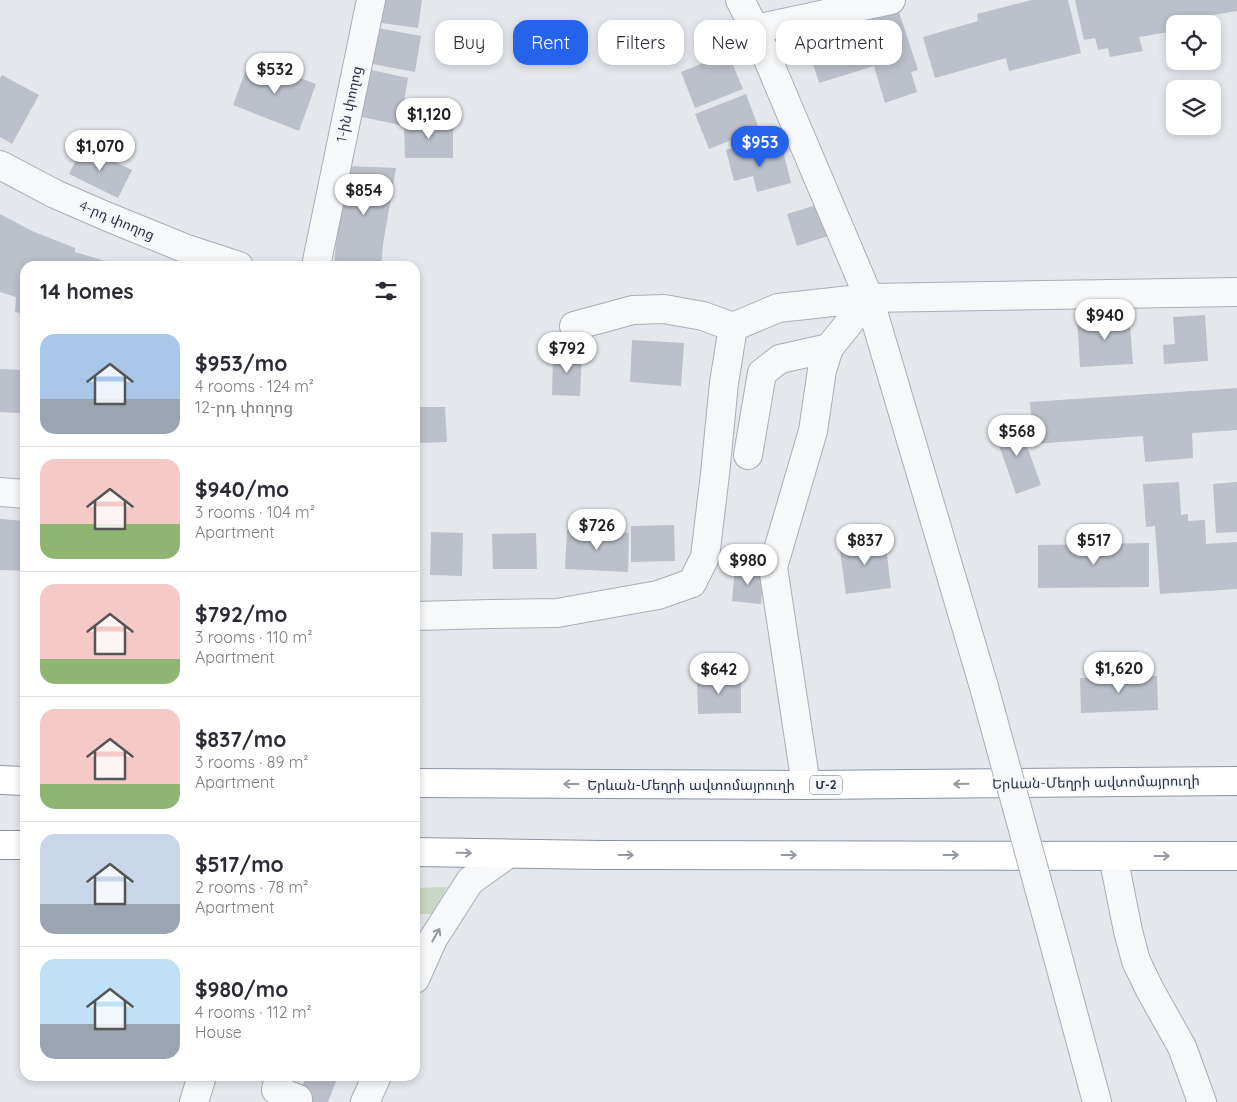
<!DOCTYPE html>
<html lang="en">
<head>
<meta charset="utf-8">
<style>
  body { margin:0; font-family:Quicksand,"Noto Sans Armenian",sans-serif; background:#f7f7f7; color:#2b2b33; height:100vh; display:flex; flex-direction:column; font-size:19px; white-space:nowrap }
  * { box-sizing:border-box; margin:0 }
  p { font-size:16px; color:#7c7c81 }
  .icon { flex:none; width:28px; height:28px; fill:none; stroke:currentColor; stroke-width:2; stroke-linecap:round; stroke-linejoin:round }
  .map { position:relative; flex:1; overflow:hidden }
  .drawer { position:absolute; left:20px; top:261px; width:400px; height:820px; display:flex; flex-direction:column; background:#fff; border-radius:15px; box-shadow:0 2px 8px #0003 }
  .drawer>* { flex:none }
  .top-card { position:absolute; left:435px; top:20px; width:475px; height:45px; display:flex; gap:10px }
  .fabs { position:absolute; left:1166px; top:15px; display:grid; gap:10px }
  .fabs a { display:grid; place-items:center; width:55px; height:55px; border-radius:10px; background:#fff; box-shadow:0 2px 8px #0003; font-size:25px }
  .price { position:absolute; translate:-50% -42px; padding:0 11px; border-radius:18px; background:#fff; color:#222; font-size:16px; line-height:32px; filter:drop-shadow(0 1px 2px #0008) }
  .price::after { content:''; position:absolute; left:50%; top:30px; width:15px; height:11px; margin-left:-8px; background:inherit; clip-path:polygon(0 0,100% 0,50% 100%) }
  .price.current { background:#2563eb; color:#fff }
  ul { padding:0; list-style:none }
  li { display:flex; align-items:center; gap:15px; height:125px; padding:0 20px }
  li+li { border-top:1px solid #e1e1e2 }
  li span { display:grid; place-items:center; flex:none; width:140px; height:100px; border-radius:15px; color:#555 }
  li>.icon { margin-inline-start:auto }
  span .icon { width:60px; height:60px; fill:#fffc; stroke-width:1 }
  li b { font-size:21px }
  h2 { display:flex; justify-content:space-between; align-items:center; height:60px; padding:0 20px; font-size:21px }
  .tag { padding:0 18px; border-radius:15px; background:#fff; box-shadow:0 2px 8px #0003; font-size:18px; line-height:45px }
  .tag.current { background:#2563eb; color:#fff }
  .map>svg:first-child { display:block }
</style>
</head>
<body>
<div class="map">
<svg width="1237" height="1102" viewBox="0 0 1237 1102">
  <rect width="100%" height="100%" fill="#e4e7ec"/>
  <path fill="#c9d6c5" d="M447 887 433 914H415V888Z"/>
  <path fill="#bbc0ca" d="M385 0H422L418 28 381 23Z
    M1032 0H1068L1081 53 1009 71 1006 58 935 78 923 37 978 21 977 14Z
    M1075 0H1237V11L1212 15 1213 24H1175V31L1139 37 1143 51 1110 57 1108 48 1098 50 1095 38 1084 40Z
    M898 9 918 70 911 72 917 92 885 103 874 66 819 83 811 57 867 39 861 21Z
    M378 28 421 36 415 72 372 64Z
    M728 53 743 89 695 108 681 72Z
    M250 59 316 84 299 131 233 105Z
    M362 68 408 78 400 125 353 115Z
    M2 75 39 95 12 144 0 137V78Z
    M746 94 759 129 709 149 695 114Z
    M404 123H453V158H405Z
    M742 145 745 157 782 147 791 183 757 192 753 176 734 181 726 150Z
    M83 146 132 170 118 198 69 174Z
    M349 166 396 168 383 244 381 266H334L336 241Z
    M819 204 828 236 797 246 787 214Z
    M0 214 32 231 75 248V252L122 266H25V314L15 312 16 297 0 292Z
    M1129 314 1133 364 1080 367 1077 318Z
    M1205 315 1208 361 1164 364 1163 345 1175 344 1173 317Z
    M632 340 684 343 681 386 630 382Z
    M553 352 582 353 580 396 552 395Z
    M0 369 22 370 21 413 0 412Z
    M1237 388V430L1192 433 1193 458 1145 462 1143 436 1033 444 1030 402Z
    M415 407H445L447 442 415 443Z
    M1017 419 1041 485 1016 494 993 428Z
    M1179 482 1181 515 1188 514V521L1205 520 1206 544 1237 542V589L1160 594 1155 526 1146 527 1143 484Z
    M1237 482V532L1216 533 1213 484Z
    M0 519 25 521V571L0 570Z
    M674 525 675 561 631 562V526Z
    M567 530 629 533 628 572 565 569Z
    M431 532 463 533 462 576 430 575Z
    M536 533 537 569H493L492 534Z
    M885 538 891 588 846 594 839 544Z
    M1149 543V587L1038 588V545Z
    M735 568 764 571 761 604 732 601Z
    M1157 676 1158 710 1081 713 1080 678Z
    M741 677V713L698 714 697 678Z
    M306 1076H338L328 1102H297Z"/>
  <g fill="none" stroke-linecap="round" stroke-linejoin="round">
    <defs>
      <path id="minor" d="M740 0 755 29 869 298 984 687
        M755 29 891 0
        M0 165 55 194 108 217 184 248 239 266
        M316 266 371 0
        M574 326 633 310 664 309 703 316 733 327
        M748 455 762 373 780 359 829 348
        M0 492 25 494
        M415 616 490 614 557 613 658 595 692 583 705 557 715 474 724 383 733 327 778 308 869 298 1237 292
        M806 785 773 567 813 431 822 370 829 348 869 298
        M1113 856 1128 931 1136 961 1150 990 1182 1047 1202 1102
        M1056 950 1097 1102
        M415 979 433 939 470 881 508 854
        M279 1076 276 1090 298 1099
        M194 1102 202 1076
        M365 1102 377 1076"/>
      <path id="highway" d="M0 780 25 781
        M415 783 806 785 1237 781
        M0 845H25
        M415 852 599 855 1237 856"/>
    </defs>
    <use href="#minor" stroke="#a9aeb7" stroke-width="30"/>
    <use href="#highway" stroke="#8b94a3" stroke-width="30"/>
    <use href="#minor" stroke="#f7f8fa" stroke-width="28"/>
    <use href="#highway" stroke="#fff" stroke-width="28"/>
    <defs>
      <path id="minor-bridge" d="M984 687 1056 950"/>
    </defs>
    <use href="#minor-bridge" stroke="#a9aeb7" stroke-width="30" stroke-linecap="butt"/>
    <use href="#minor-bridge" stroke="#f7f8fa" stroke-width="28"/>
  </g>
  <defs><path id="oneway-shaft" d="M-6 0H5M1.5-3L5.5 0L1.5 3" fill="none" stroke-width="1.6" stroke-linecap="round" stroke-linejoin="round" transform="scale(1.25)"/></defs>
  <g stroke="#959aa2">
    <use href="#oneway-shaft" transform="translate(571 784) rotate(-180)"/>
    <use href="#oneway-shaft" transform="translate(961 784) rotate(179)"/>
    <use href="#oneway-shaft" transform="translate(464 853) rotate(1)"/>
    <use href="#oneway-shaft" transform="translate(626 855)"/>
    <use href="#oneway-shaft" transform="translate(789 855)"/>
    <use href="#oneway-shaft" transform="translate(951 855)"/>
    <use href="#oneway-shaft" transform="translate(1162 856)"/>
  </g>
  <use stroke="#9196a0" href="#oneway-shaft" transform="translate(436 935) rotate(-60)"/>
  <g text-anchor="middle" stroke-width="4" stroke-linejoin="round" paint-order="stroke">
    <rect fill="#f4f6f9" stroke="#676e7b" stroke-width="1" x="810" y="775.5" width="32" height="19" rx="4"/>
    <g font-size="12" font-weight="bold" fill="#2b3445">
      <text x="826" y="789">Մ-2</text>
    </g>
    <g font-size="14" fill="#2b3445" stroke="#f4f6f9">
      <text transform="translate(349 104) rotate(-78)" y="5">1-ին փողոց</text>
      <text transform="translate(117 220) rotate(23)" y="5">4-րդ փողոց</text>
      <text transform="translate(1096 782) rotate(-1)" y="5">Երևան-Մեղրի ավտոմայրուղի</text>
      <text x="691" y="790">Երևան-Մեղրի ավտոմայրուղի</text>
    </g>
  </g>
</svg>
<div class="fabs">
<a><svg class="icon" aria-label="locate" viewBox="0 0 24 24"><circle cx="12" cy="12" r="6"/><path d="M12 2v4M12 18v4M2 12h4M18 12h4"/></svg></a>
<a><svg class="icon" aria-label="layers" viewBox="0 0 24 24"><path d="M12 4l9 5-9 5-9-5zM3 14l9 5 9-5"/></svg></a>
</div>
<b class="price" style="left:275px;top:95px">$532</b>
<b class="price" style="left:429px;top:140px">$1,120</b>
<b class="price current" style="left:760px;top:168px">$953</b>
<b class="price" style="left:100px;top:172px">$1,070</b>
<b class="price" style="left:364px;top:216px">$854</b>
<b class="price" style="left:1105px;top:341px">$940</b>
<b class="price" style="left:567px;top:374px">$792</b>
<b class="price" style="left:1017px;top:457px">$568</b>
<b class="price" style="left:597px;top:551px">$726</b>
<b class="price" style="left:865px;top:566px">$837</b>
<b class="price" style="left:1094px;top:566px">$517</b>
<b class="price" style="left:748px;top:586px">$980</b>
<b class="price" style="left:1119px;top:694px">$1,620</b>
<b class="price" style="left:719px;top:695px">$642</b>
<div class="top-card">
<a class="tag">Buy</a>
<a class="tag current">Rent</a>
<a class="tag">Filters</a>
<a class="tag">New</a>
<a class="tag">Apartment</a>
</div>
<section class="drawer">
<h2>14 homes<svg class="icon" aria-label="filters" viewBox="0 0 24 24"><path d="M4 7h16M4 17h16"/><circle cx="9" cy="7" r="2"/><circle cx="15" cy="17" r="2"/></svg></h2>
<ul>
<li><span style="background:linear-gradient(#a9c7e8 65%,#9aa5b1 0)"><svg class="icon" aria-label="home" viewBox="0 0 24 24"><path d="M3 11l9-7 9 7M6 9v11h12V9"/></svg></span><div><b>$953/mo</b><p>4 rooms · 124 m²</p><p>12-րդ փողոց</p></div></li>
<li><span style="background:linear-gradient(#f6c9c9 65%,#8fb573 0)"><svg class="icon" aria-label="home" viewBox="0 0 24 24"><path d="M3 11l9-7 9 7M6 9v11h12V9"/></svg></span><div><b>$940/mo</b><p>3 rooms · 104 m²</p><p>Apartment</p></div></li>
<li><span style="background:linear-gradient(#f6c9c9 75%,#8fb573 0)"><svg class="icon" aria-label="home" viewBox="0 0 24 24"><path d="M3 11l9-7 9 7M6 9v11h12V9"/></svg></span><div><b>$792/mo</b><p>3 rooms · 110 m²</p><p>Apartment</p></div></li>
<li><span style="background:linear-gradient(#f6c9c9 75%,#8fb573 0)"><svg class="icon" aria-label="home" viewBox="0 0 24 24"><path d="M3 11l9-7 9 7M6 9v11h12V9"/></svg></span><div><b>$837/mo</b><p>3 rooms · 89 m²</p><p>Apartment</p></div></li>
<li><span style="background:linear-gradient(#c9d6e8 70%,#9aa5b1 0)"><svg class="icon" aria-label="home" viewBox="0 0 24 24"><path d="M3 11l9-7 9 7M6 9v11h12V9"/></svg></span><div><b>$517/mo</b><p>2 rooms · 78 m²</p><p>Apartment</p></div></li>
<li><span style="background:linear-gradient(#bfe0f5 65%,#9aa5b1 0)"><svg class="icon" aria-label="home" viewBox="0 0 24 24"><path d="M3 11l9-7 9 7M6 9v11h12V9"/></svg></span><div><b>$980/mo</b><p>4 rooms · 112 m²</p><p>House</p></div></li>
</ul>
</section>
</div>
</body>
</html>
